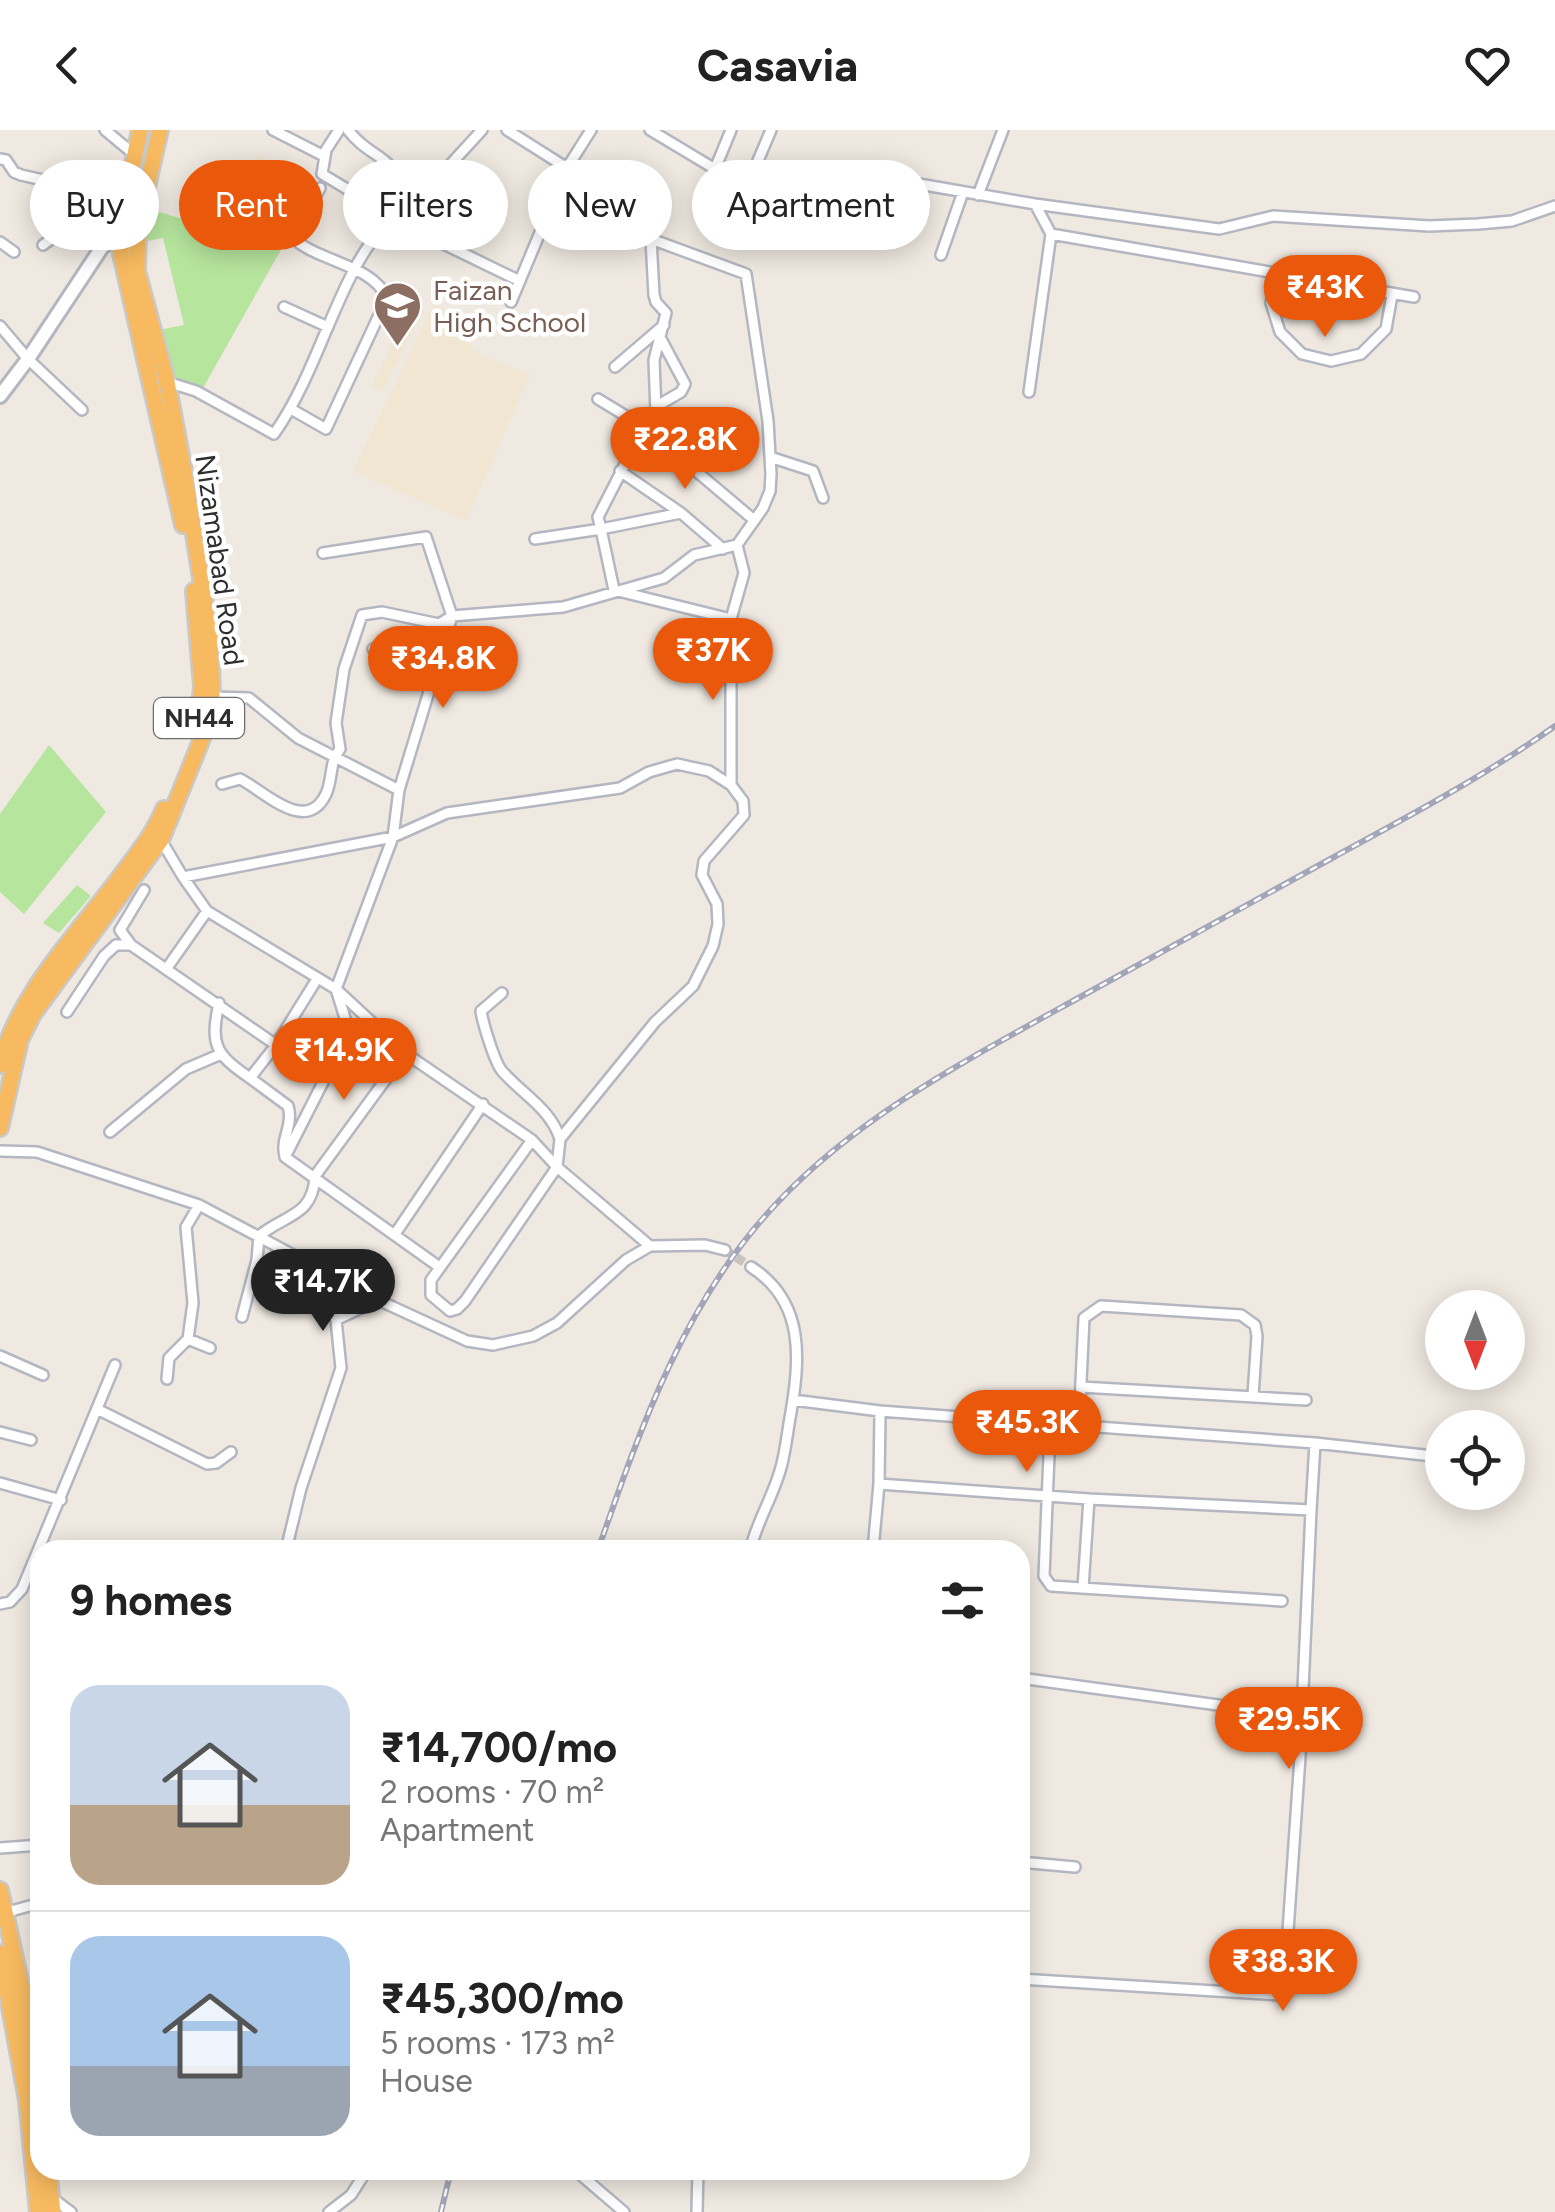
<!DOCTYPE html>
<html lang="en">
<head>
<meta charset="utf-8">
<style>
  body { margin:0; font-family:Figtree,sans-serif; background:#f6f6f6; color:#222; height:100vh; display:flex; flex-direction:column; font-size:38px; white-space:nowrap }
  * { box-sizing:border-box; margin:0 }
  p { font-size:32px; color:#767676 }
  .icon { flex:none; width:55px; height:55px; fill:none; stroke:currentColor; stroke-width:2; stroke-linecap:round; stroke-linejoin:round }
  .map { position:relative; flex:1; overflow:hidden }
  .sheet { position:absolute; left:30px; top:1410px; width:1000px; height:640px; display:flex; flex-direction:column; background:#fff; border-radius:30px; box-shadow:0 5px 25px #0003 }
  .sheet>* { flex:none }
  .hud { position:absolute; left:30px; top:30px; width:1000px; height:90px; display:flex; gap:20px }
  .needle { width:65px; rotate:180deg }
  .tools { position:absolute; left:1425px; top:1160px; display:grid; gap:20px }
  .tools a { display:grid; place-items:center; width:100px; height:100px; border-radius:50%; background:#fff; box-shadow:0 5px 25px #0003; font-size:50px }
  .price { position:absolute; translate:-50% -85px; padding:0 22px; border-radius:35px; background:#ea580c; color:#fff; font-size:32px; line-height:65px; filter:drop-shadow(0 2px 5px #0008) }
  .price::after { content:''; position:absolute; left:50%; top:60px; width:30px; height:22px; margin-left:-15px; background:inherit; clip-path:polygon(0 0,100% 0,50% 100%) }
  .price.active { background:#222; color:#fff }
  ul { padding:0; list-style:none }
  li { display:flex; align-items:center; gap:30px; height:250px; padding:0 40px }
  li+li { border-top:2px solid #e0e0e0 }
  li span { display:grid; place-items:center; flex:none; width:280px; height:200px; border-radius:30px; color:#555 }
  li>.icon { margin-inline-start:auto }
  span .icon { width:120px; height:120px; fill:#fffc; stroke-width:1 }
  li b { font-size:42px }
  h2 { display:flex; justify-content:space-between; align-items:center; height:120px; padding:0 40px; font-size:42px }
  .chip { padding:0 35px; border-radius:45px; background:#fff; box-shadow:0 5px 25px #0003; font-size:35px; line-height:90px }
  .chip.active { background:#ea580c; color:#fff }
  header { display:flex; justify-content:space-between; align-items:center; height:130px; padding:0 40px; background:#fff; font-size:45px; font-weight:700 }
  .map>svg:first-child { display:block }
</style>
</head>
<body>
<header><svg class="icon" aria-label="back" viewBox="0 0 24 24"><path d="M15 5l-7 7 7 7"/></svg>Casavia<svg class="icon" aria-label="heart" viewBox="0 0 24 24"><path d="M12 20l-8-8c-3-5 5-10 8-4 3-6 11-1 8 4z"/></svg></header>
<div class="map">
<svg width="1555" height="2082" viewBox="0 0 1555 2082">
  <rect width="100%" height="100%" fill="#efe9e1"/>
  <path fill="#f0e6d1" d="M258 25 293 43 283 63 247 47Z
    M414 173 425 179 382 262 371 256Z
    M434 174 451 182 476 223 530 245 466 391 353 341Z"/>
  <path fill="#b6e59e" d="M142 77 282 118 203 258 170 249 159 200 184 195 163 108 137 113Z
    M49 615 106 682 24 784 0 762V684Z
    M77 755 91 766 59 803 43 793Z"/>
  <g fill="none" stroke-linecap="round" stroke-linejoin="round">
    <path stroke="#c8c4bd" stroke-width="9" stroke-dasharray="9 4.5" stroke-linecap="butt" d="M725 1120 751 1137"/>
    <defs>
      <path id="minor" d="M105 0 135 25
        M273 0 324 26
        M339 0 326 20 322 44 392 86
        M507 0 567 38 651 109 746 144 768 291 771 344 770 361 763 378 737 415 694 425 664 448 563 477 452 486 399 660 393 707 336 859 405 923 532 1010 557 1037 650 1116
        M650 0 715 39 726 50 765 51 789 39 913 53 1035 74 1219 99 1273 86 1429 96 1478 94 1512 91 1555 76
        M0 29 6 30 14 42 21 45 61 54 101 71 124 77
        M715 39 731 0
        M438 48 482 0
        M749 52 771 0
        M77 61 64 95 70 101 102 117
        M978 65 1003 0
        M390 88 520 151
        M1051 104 1414 167
        M0 112 14 122
        M43 115 66 98
        M941 125 963 62
        M1277 143 1271 173 1280 202 1302 224 1331 231 1361 224 1386 199 1392 165
        M511 172 567 38 591 0
        M284 177 328 197
        M0 196 28 229 82 280
        M615 237 664 195
        M167 252 196 261 274 304C310 253 326 192 355 138 370 109 391 88 404 60 391 23 369 28 348 0
        M1029 262 1051 104 1035 74
        M598 269 644 297 656 283 654 230 666 183 656 172 654 165 651 109
        M657 276 681 262 685 254 661 209
        M291 279 326 299 387 168C372 134 318 132 293 108L320 58
        M770 327 813 341 823 368
        M620 341 681 383 723 419
        M681 383 601 399 598 387 644 297 754 390
        M535 409 601 399 614 460 731 489
        M373 519 435 495
        M212 567 249 568 298 608 399 660
        M222 654 240 649C263 660 306 706 326 664 333 649 329 632 340 619L336 593 344 539 362 485 382 482 439 494 452 486 426 407 323 423
        M731 655V489L744 443 737 415
        M161 710 183 747 393 707 447 683 620 658 649 642 677 634 709 641 731 655 743 671 744 685 704 731 702 745 717 774 718 794 713 816 693 856 655 892 560 1009 557 1037 465 1171 457 1179 450 1181 431 1165V1150L532 1010
        M183 747 207 781 336 859 349 901 285 1027 438 1136
        M131 815 120 800 144 760
        M167 838 207 781
        M502 863 481 881C483 894 495 933 502 941 522 964 551 979 560 1009
        M219 873C210 915 215 924 250 948
        M67 882 104 826 116 815H131L276 915 317 849
        M276 915 250 948 288 976C294 995 280 1009 285 1026
        M110 1002 186 939 221 924
        M0 1021 37 1022 199 1075 378 1170 467 1211 493 1215 533 1206 557 1193 626 1130 650 1116 705 1115 725 1120
        M199 1075 186 1097 193 1173 188 1209 210 1218
        M395 1104 483 974
        M308 1135 336 1190 378 1170
        M242 1187 257 1130 259 1106C285 1084 313 1087 315 1046L405 923
        M0 1226 43 1245
        M167 1249 169 1228 188 1209
        M1081 1257 1306 1270
        M793 1270 880 1281 1315 1313 1442 1327
        M97 1279 207 1334 216 1333 231 1322
        M880 1281 879 1354 1089 1369 1083 1458
        M1079 1294 1084 1188 1101 1176 1241 1185 1255 1195 1257 1206 1253 1266
        M0 1302 31 1310
        M1049 1325 1044 1446 1051 1456 1282 1471
        M1508 1334 1518 1335
        M0 1353 61 1370
        M1089 1369 1311 1380 1315 1313
        M286 1420 301 1358 341 1238 336 1190
        M750 1420C757 1392 772 1368 780 1341 785 1325 787 1305 790 1288 800 1231 806 1172 751 1137
        M873 1420 879 1354
        M0 1474 10 1472 22 1459 115 1235
        M1020 1548 1240 1578 1300 1627 1311 1380
        M0 1718 40 1715
        M1020 1732 1075 1737
        M4 1783 40 1773
        M1020 1849 1279 1865 1284 1859 1300 1627
        M575 2040 624 2082
        M51 2067 71 2082
        M329 2082 351 2065 367 2040
        M697 2082 698 2040"/>
      <path id="secondary" d="M0 266 28 229 102 117 121 105"/>
      <path id="trunk" d="M140 0 124 77 121 124 183 395
        M194 461 202 556 199 588
        M0 935C19 864 73 809 117 751 134 728 153 706 164 679
        M0 998 20 910 33 884 161 710 203 606 212 567 210 504 184 342 167 252 137 141 138 96 160 0
        M0 1760 23 1864 40 1974
        M0 1823 27 1970 38 2082
        M48 2040 53 2082"/>
    </defs>
    <use href="#minor" stroke="#b4b7c1" stroke-width="14"/>
    <use href="#secondary" stroke="#b4b7c1" stroke-width="18"/>
    <use href="#trunk" stroke="#c9c9c9" stroke-width="20"/>
    <use href="#minor" stroke="#fff" stroke-width="9"/>
    <use href="#secondary" stroke="#fff" stroke-width="12"/>
    <use href="#trunk" stroke="#f8ba60" stroke-width="15"/>
    <defs>
      <path id="rail" d="M598 1420C641 1296 685 1170 777 1073 857 988 961 933 1062 877 1153 827 1244 777 1334 727 1409 686 1485 646 1555 596
        M441 2082 451 2040"/>
    </defs>
    <use href="#rail" stroke="#a3a6b8" stroke-width="6"/>
    <use href="#rail" stroke="#fff" stroke-width="2.5" stroke-dasharray="8" stroke-linecap="butt"/>
  </g>
  <defs>
    <symbol id="school-pin" viewBox="-11 -11 22 30"><path d="M0 17L-7.5 6A9.5 9.5 0 1 1 7.5 6Z" fill="#8d6e63" stroke="#fff"/><path d="M0-5L7-2L0 1L-7-2ZM-4 1L0 2.5L4 1V4Q0 6-4 4Z" fill="#fff"/></symbol>
  </defs>
  <g fill-rule="evenodd">
    <use href="#school-pin" x="370" y="148" width="55" height="75"/>
  </g>
  <g text-anchor="middle" stroke-width="9" stroke-linejoin="round" paint-order="stroke">
    <rect fill="#fff" stroke="#6d6d6d" stroke-width="2.5" x="154" y="568" width="90" height="40" rx="8"/>
    <g font-size="25" font-weight="bold" fill="#2e2e2e">
      <text x="199" y="597">NH44</text>
    </g>
    <g font-size="28" fill="#785e54" stroke="#fff" text-anchor="start">
      <text x="433" y="170">Faizan<tspan x="433" dy="32">High School</tspan></text>
    </g>
    <g font-size="28" fill="#2e2e2e" stroke="#fff">
      <text transform="translate(220 430) rotate(82)" y="10">Nizamabad Road</text>
    </g>
  </g>
</svg>
<div class="tools">
<a><svg class="needle" viewBox="-14 -14 28 28"><path d="M0-13l5 13h-10z" fill="#e53935"/><path d="M0 13l5-13h-10z" fill="#767676"/></svg></a>
<a><svg class="icon" aria-label="locate" viewBox="0 0 24 24"><circle cx="12" cy="12" r="6"/><path d="M12 2v4M12 18v4M2 12h4M18 12h4"/></svg></a>
</div>
<b class="price" style="left:1325px;top:210px">₹43K</b>
<b class="price" style="left:685px;top:362px">₹22.8K</b>
<b class="price" style="left:713px;top:573px">₹37K</b>
<b class="price" style="left:443px;top:581px">₹34.8K</b>
<b class="price" style="left:344px;top:973px">₹14.9K</b>
<b class="price active" style="left:323px;top:1204px">₹14.7K</b>
<b class="price" style="left:1027px;top:1345px">₹45.3K</b>
<b class="price" style="left:1289px;top:1642px">₹29.5K</b>
<b class="price" style="left:1283px;top:1884px">₹38.3K</b>
<div class="hud">
<a class="chip">Buy</a>
<a class="chip active">Rent</a>
<a class="chip">Filters</a>
<a class="chip">New</a>
<a class="chip">Apartment</a>
</div>
<section class="sheet">
<h2>9 homes<svg class="icon" aria-label="filters" viewBox="0 0 24 24"><path d="M4 7h16M4 17h16"/><circle cx="9" cy="7" r="2"/><circle cx="15" cy="17" r="2"/></svg></h2>
<ul>
<li><span style="background:linear-gradient(#c9d6e8 60%,#b9a48a 0)"><svg class="icon" aria-label="home" viewBox="0 0 24 24"><path d="M3 11l9-7 9 7M6 9v11h12V9"/></svg></span><div><b>₹14,700/mo</b><p>2 rooms · 70 m²</p><p>Apartment</p></div></li>
<li><span style="background:linear-gradient(#a9c7e8 65%,#9aa5b1 0)"><svg class="icon" aria-label="home" viewBox="0 0 24 24"><path d="M3 11l9-7 9 7M6 9v11h12V9"/></svg></span><div><b>₹45,300/mo</b><p>5 rooms · 173 m²</p><p>House</p></div></li>
</ul>
</section>
</div>
</body>
</html>
